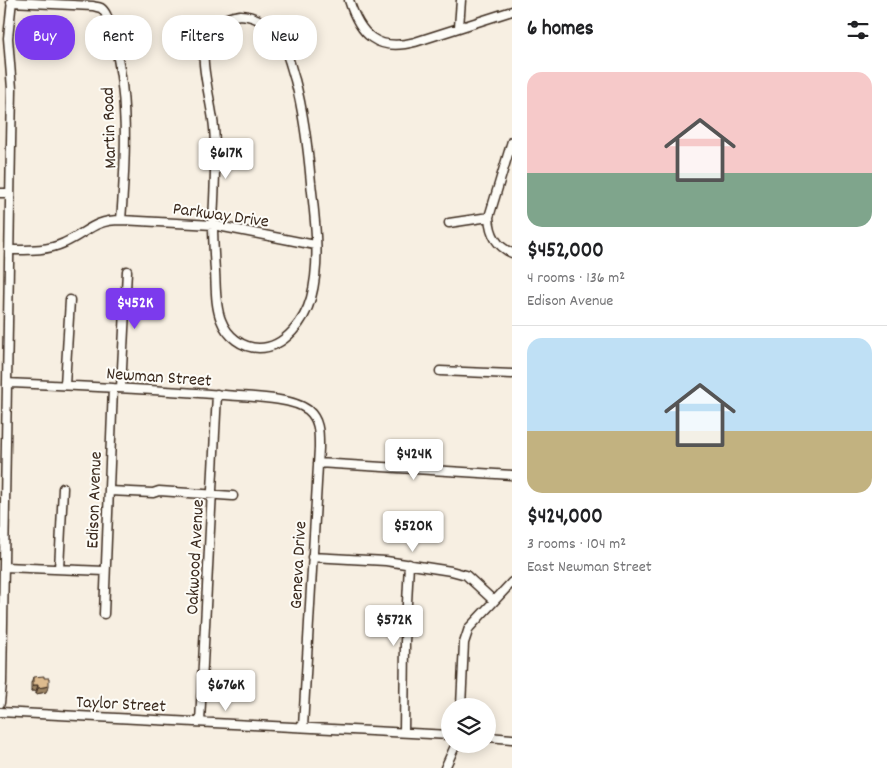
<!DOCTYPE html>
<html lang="en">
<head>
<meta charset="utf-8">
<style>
  body { margin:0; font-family:Dekko,sans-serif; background:#f2f2f2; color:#202124; height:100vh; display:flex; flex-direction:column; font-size:19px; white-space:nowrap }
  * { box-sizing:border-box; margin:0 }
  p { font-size:16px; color:#757577 }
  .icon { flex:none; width:28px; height:28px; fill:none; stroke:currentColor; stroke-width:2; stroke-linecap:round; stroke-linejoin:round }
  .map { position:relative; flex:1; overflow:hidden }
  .side { display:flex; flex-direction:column; background:#fff; width:375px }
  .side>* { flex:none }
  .guide { position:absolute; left:15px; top:15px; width:421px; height:45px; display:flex; gap:10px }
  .buttons { position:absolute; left:441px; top:698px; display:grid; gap:10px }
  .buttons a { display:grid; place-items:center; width:55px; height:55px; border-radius:50%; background:#fff; box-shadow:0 2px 12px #0003; font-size:25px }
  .price { position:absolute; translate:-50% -42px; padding:0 11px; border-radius:5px; background:#fff; color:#222; font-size:16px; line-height:32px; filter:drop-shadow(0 1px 2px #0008) }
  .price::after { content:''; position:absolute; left:50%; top:30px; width:15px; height:11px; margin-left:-8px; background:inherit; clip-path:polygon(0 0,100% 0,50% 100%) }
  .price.active { background:#7c3aed; color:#fff }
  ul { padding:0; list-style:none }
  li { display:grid; align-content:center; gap:10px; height:265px; padding:0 15px }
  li+li { border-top:1px solid #e0e0e0 }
  li span { display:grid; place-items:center; height:155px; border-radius:15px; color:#555 }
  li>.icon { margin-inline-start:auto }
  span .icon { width:90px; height:90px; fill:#fffc; stroke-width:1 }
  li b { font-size:21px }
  h2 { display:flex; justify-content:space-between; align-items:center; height:60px; padding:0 15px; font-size:21px }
  .tag { padding:0 18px; border-radius:20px; background:#fff; box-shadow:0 2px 12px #0003; font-size:18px; line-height:45px }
  .tag.active { background:#7c3aed; color:#fff }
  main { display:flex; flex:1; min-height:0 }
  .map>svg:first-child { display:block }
</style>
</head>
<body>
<main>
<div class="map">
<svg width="512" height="768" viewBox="0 0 512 768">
  <rect width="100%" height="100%" fill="#f7efe2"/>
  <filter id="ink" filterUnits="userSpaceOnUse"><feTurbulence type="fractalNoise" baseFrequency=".02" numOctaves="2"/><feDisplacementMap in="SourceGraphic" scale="10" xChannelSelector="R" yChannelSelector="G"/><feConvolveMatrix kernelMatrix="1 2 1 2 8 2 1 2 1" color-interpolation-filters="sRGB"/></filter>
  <g filter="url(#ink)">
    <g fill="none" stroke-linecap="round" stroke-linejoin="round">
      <defs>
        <path id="minor" d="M349 0C360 35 377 52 415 42L512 11
          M240 15C259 16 273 28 282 44 289 55 291 68 295 80 304 114 308 148 311 183 315 220 321 261 311 298 305 320 285 348 259 348 242 348 227 336 221 320 215 305 216 287 215 271 214 255 213 240 213 224 214 193 217 160 214 128 212 103 198 59 206 37 212 22 225 17 240 15Z
          M459 27 461 0
          M512 141 489 217C490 234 496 246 512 253
          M0 193H10
          M121 220 213 225 315 245
          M449 223 489 217
          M9 250C27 250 47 251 64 243 87 233 93 220 121 220 126 157 129 93 112 32 109 25 108 13 101 8 98 7 96 7 93 6L11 2
          M440 371 512 374
          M8 383C80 386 153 389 225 395 246 397 292 397 308 410 320 420 319 434 319 448L303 727
          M65 385 70 300
          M121 388 127 271
          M318 463 512 475
          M109 491 153 493 159 491 233 496
          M312 557 386 561 451 571 466 575 494 601
          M4 567 105 571
          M59 569 63 488
          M104 614 113 388
          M0 703 2 683 11 143 12 89 8 38 12 0
          M461 706 464 643 469 628 512 582
          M0 712 450 735
          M200 722 217 394
          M404 732 405 642 409 564
          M488 737 512 739
          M445 768 456 744"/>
      </defs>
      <use href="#minor" stroke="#3b2a1e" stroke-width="11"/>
      <use href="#minor" stroke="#fdfcf7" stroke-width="8"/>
    </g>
    <path fill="#bea17b" stroke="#3b2a1e" d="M33 677 46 692 36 694V691H31V683Z"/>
    <path fill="#9b8364" stroke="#3b2a1e" d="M33 685H38L36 691H31Z
      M49 686 46 692 36 694 38 688Z"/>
    <path fill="#ddbb8f" stroke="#3b2a1e" d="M44 676V678H49V686L38 688V685H33V677Z"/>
  </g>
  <g text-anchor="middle" stroke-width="4" stroke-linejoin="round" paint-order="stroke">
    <g font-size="18" fill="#3b2a1e" stroke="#fdfcf7">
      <text transform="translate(108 128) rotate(-92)" y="6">Martin Road</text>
      <text transform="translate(221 214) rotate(8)" y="6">Parkway Drive</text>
      <text transform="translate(159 376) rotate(4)" y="6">Newman Street</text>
      <text transform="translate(93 500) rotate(-88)" y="6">Edison Avenue</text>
      <text transform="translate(194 557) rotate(-87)" y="6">Oakwood Avenue</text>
      <text transform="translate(297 565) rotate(-87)" y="6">Geneva Drive</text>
      <text transform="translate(121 703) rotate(3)" y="6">Taylor Street</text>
    </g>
  </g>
</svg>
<div class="buttons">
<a><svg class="icon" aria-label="layers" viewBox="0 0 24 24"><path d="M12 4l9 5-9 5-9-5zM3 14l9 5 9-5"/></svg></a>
</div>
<b class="price" style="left:226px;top:180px">$617K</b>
<b class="price active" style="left:135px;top:330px">$452K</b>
<b class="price" style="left:414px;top:481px">$424K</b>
<b class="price" style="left:413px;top:553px">$520K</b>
<b class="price" style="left:394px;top:647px">$572K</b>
<b class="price" style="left:226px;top:712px">$676K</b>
<div class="guide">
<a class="tag active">Buy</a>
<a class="tag">Rent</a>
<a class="tag">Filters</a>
<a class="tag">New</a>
</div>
</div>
<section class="side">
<h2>6 homes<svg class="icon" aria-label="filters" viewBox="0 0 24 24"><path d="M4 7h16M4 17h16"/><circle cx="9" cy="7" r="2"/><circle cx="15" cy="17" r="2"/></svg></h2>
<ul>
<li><span style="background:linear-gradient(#f6c9c9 65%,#7fa58c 0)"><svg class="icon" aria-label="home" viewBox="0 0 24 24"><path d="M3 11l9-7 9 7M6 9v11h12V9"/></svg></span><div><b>$452,000</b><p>4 rooms · 136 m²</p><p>Edison Avenue</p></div></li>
<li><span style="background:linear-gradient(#bfe0f5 60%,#c2b280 0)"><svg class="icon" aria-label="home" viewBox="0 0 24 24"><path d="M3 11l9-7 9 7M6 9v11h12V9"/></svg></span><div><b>$424,000</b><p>3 rooms · 104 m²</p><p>East Newman Street</p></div></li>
</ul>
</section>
</main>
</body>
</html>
